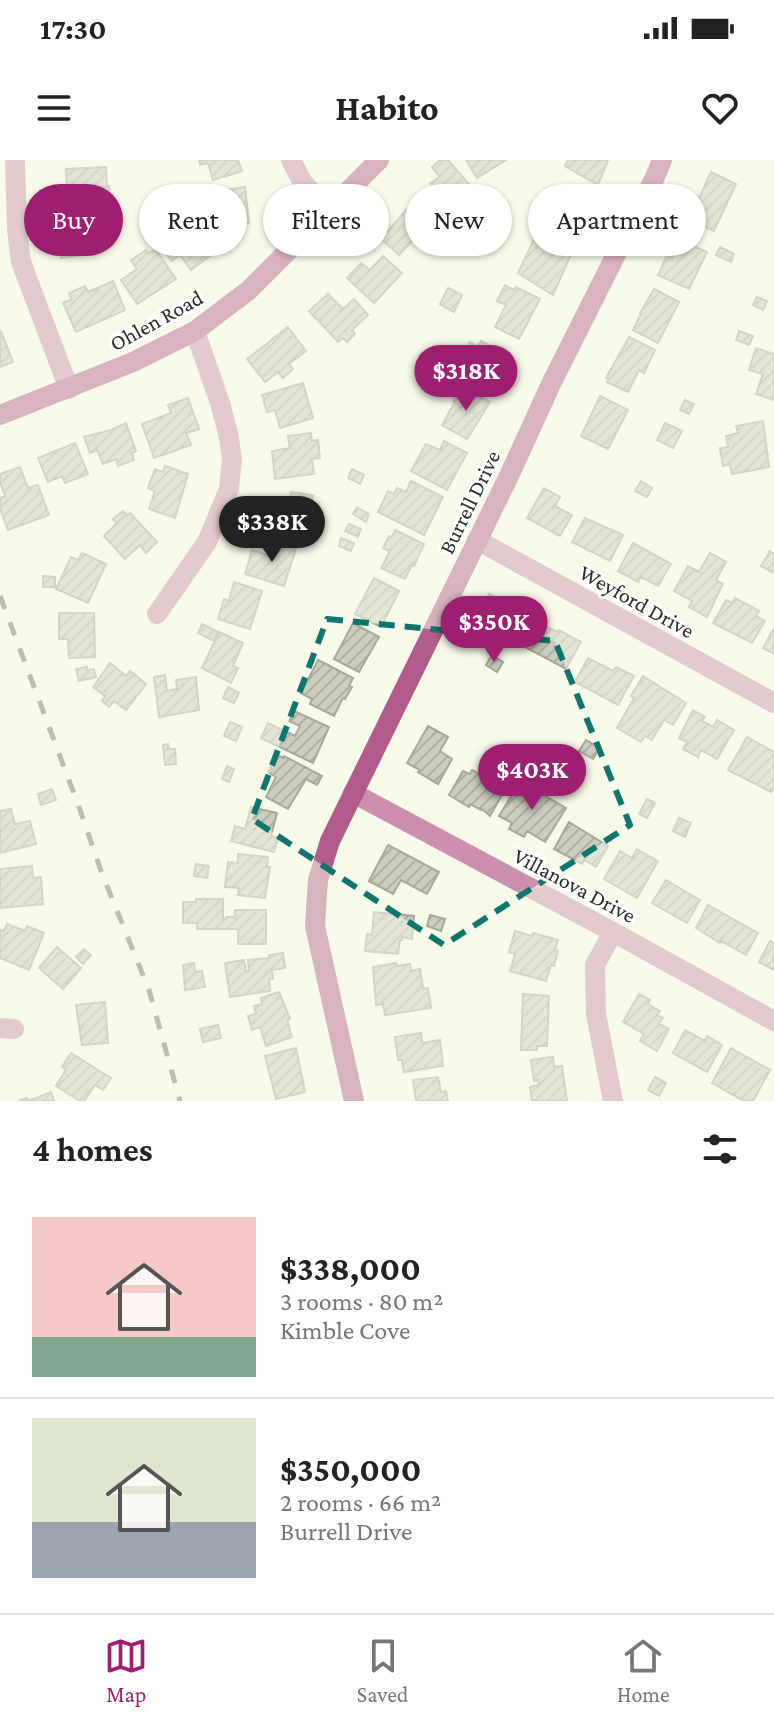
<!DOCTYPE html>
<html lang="en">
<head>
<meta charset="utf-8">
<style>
  body { margin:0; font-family:"Crimson Pro",serif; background:#f2f2f2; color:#222; height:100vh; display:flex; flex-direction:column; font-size:30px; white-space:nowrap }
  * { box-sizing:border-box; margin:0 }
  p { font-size:26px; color:#767676 }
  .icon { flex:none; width:44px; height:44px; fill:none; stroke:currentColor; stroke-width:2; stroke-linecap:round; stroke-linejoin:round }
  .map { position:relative; height:941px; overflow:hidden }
  .details { display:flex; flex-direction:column; background:#fff; flex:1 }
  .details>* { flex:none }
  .banner { position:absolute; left:24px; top:24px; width:726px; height:72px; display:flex; gap:16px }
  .price { position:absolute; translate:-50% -68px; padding:0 18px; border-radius:28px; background:#9e1e71; color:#fff; font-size:26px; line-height:52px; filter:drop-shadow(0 2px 4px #0008) }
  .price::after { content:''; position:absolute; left:50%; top:48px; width:24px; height:18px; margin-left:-12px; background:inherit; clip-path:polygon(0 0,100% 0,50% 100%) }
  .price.selected { background:#222; color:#fff }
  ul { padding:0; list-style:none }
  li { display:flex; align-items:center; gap:24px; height:200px; padding:0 32px }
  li+li { border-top:2px solid #e0e0e0 }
  li span { display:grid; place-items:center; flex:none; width:224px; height:160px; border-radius:0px; color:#555 }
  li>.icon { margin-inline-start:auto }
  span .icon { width:96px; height:96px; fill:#fffc; stroke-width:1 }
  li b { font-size:34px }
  h2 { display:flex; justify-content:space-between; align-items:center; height:96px; padding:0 32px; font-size:34px }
  .tag { padding:0 28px; border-radius:36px; background:#fff; box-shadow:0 2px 6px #0004; font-size:28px; line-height:72px }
  .tag.selected { background:#9e1e71; color:#fff }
  .status { display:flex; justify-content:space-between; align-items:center; height:56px; padding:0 40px; background:#fff; direction:ltr }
  .status svg { height:22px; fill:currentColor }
  header { display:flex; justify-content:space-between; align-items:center; height:104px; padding:0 32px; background:#fff; font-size:36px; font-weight:700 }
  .tab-bar { display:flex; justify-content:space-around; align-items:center; height:112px; border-top:2px solid #e0e0e0; background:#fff; font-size:22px; color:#767676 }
  .tab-bar a { display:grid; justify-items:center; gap:4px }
  .tab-bar .selected { color:#9e1e71 }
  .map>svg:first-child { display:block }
</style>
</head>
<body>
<div class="status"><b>17:30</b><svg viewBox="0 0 49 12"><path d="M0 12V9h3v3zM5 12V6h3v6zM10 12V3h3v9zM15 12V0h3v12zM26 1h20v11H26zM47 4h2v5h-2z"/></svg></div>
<header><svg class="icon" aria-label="menu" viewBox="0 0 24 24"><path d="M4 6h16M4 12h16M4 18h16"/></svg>Habito<svg class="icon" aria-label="heart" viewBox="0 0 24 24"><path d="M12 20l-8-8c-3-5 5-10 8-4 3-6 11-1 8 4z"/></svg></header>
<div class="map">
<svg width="774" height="941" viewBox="0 0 774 941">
  <defs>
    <pattern id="building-hatch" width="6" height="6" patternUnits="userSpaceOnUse" patternTransform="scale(2)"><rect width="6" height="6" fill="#cbccbd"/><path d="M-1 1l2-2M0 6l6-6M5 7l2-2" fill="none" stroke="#aeafa2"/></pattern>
  </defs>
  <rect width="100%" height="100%" fill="#f7f9e9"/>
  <path fill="url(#building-hatch)" stroke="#a6a899" stroke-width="2" d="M199 0H238L242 11 213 20 208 3 200 5Z
    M440 0H448L476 32 460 46 455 40 439 54 422 35 432 25 430 23 440 17 432 7Z
    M466 0H506L477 18Z
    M568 0H608L598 25 565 6Z
    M106 7 107 27 109 26 110 32 106 33 107 45 76 47 75 27H67L66 9Z
    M711 12 736 24 714 71 692 61 699 46 696 45Z
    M245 27 249 63 221 66 220 55 211 56V53L203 54 201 34Z
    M571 28 592 38 572 80 539 64 554 32 567 38Z
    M409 47 428 64 399 95 381 79Z
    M89 55 93 94 61 98 57 59Z
    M444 57 456 69 448 77 436 65Z
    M186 63 211 95 191 110 180 95 172 101 159 84Z
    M536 75 572 92 553 135 518 113Z
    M680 80 707 92 689 129 658 115 667 95 672 98Z
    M720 87 734 94 731 102 716 95Z
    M146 90 148 93 156 90 176 119 137 144 121 120 137 109 131 100Z
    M383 96 402 113 374 143 347 118 361 103 370 110Z
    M113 121 125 150 76 172 63 143 72 139 69 133 85 126 88 132Z
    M505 125 514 130 516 127 540 139 519 179 495 167 506 145 497 141Z
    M448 128 462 135 454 152 440 144Z
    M654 129 679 142 658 183 633 170 641 154 640 153Z
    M328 134 343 149 354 139 368 155 352 170 355 174 347 182 343 178 338 182 309 151Z
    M757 137 767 141 763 150 753 145Z
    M288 167 306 191 289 204 293 209 283 218 278 212 265 222 247 199Z
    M1 171 13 202 0 207V172Z
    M739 171 753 176 749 185 736 180Z
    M629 177 655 190 644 213 639 210 628 232 607 222 609 219 606 218Z
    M481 181 512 198 503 214 506 216 499 229 465 211 471 199 463 195 470 182 478 187Z
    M756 188 774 194V240L756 234 763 214 749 210Z
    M303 223 313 258 280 268 275 250 267 252 262 235Z
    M463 227 490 242 467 279 442 265 455 242 453 241 459 230 461 231Z
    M600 236 628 250 608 289 581 276Z
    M188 238 199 269 186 273 191 285 154 298 142 264 171 253 168 245Z
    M685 240 694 244 689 254 680 250Z
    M763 261 769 307 732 314 730 304 723 306 720 288 728 287 726 276 738 273 736 266Z
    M126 263 136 291 132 293 134 300 118 306 116 299 103 304 97 290 90 293 84 277 111 270Z
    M665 263 682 271 673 288 657 280Z
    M311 273 312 281 318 280 320 298 312 299 314 314 275 319 272 291 290 288 288 276Z
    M444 281 467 293 447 330 411 311 426 284 440 290Z
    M75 283 88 314 65 323 62 316 48 322 38 298Z
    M165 306 188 314 175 358 149 349 155 331 148 328 155 309 163 312Z
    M20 307 28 328 38 325 49 355 8 370 0 349V338L5 336 0 322V314Z
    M352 309 364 315 360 324 348 318Z
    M411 321 443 337 424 375 378 352 388 331 394 334 397 328 406 332Z
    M641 321 652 328 647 337 635 331Z
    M544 328 560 337 555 346 572 355 560 376 527 358Z
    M291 332 313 335 310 359H314L313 369 306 368 305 374 264 369 267 343 289 346Z
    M357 347 369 354 366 362 353 354Z
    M123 351 127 355 130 353 157 382 146 393 140 385 125 399 104 376 117 363 113 359Z
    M585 358 623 375 610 401 572 382Z
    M349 364 361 369 358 377 345 371Z
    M395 370 424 384 414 406 412 405 405 419 381 408 390 391 383 388 389 376 392 377Z
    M341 378 354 383 351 391 339 386Z
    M274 382 296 389 284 426 245 414 252 390 270 396Z
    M633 383 671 404 658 426 641 417 638 422 618 411Z
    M770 391 774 394V409L772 412 761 406Z
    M82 393 106 404 88 443 56 429 71 397 78 400Z
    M710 393 726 402 716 420 723 424 707 457 689 447 692 441 674 431 688 406 699 412Z
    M43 416 55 417V427H43Z
    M374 418 399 431 381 467 355 454Z
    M234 422 262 431 250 469 218 459 224 439 229 441Z
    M489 434 521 451 519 454 529 459 516 483 507 477 502 486 470 469Z
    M735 438 759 451 756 456 765 461 752 483 713 463 726 440 732 443Z
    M59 453H94L95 497 69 498 68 479H59Z
    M353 463 379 477 359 512 334 499Z
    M202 464 218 472 214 481 198 473Z
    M540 464 558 472 559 470 581 482 566 509 527 488Z
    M774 468V494L763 488Z
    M219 472 243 483 233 506 238 508 231 523 202 508Z
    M492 495 503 502 497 512 486 505Z
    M588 498 613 511 616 507 634 516 618 545 575 522Z
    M318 500 353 518 349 526 352 527 345 539 343 538 334 556 310 544 312 539 301 533Z
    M110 503 126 516 130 511 146 524 126 550 114 541 109 547 102 541 105 536 93 527Z
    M87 507V510L94 509 96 517 79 521 76 509Z
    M165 515 167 531 177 529 176 520 196 517 199 550 159 557 154 517Z
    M643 516 686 543 673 565 664 560 652 580 645 576 641 582 617 568 634 538 631 536Z
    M228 527 239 533 234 543 223 538Z
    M693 550 705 557 702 561 713 567 717 560 734 570 717 599 701 590 698 597 683 589 687 582 679 578Z
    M294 551 329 567 313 603 261 578 268 563 295 576 300 566 289 561Z
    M230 562 242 567 236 581 224 576Z
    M428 566 448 577 440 591 452 599 438 624 418 612 420 610 407 603Z
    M747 577 774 592V627L771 632 728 610Z
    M586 580 600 588 593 599 579 591Z
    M168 584 169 589H175L176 604 165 605 163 585Z
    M277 595 283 598 284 596 322 616 317 625 306 619 288 649 266 637 276 617 268 612Z
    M227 606 234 609 229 622 222 619Z
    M472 610 496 623 493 627 503 633 490 656 482 649 481 650 470 644 469 647 449 635 463 611 470 614Z
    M520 621 566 648 545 682 527 671 524 677 509 669 512 663 499 656Z
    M52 629 56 640 41 645 38 634Z
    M647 639 655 643 647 658 639 654Z
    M251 647 277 653 271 676 278 678 274 692 231 681 235 666 245 669Z
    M11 649 15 664 30 661 36 684 0 693V651Z
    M679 658 691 663 685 677 673 671Z
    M569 662 608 686 596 707 584 700 582 704 554 689Z
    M388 685 439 712 427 734 401 720 393 734 369 721Z
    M637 689 658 701 637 738 604 719 620 691 632 698Z
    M238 694 268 697 267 707H270L265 738 238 735 239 728 225 727 228 702 238 703Z
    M196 704 209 706 207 718 194 716Z
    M32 706 33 718 41 717 43 744 0 748V709Z
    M666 720 700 740 687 763 652 743Z
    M196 739H223V759H226V757H235V750H266V784H238V769H197V763H183V742H196Z
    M708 745 758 773 746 795 721 781 720 783 696 768Z
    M374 752 414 756 412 779 402 777V780H400L398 794 365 791 367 774 372 775Z
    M430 755 445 759 441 771 427 766Z
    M7 764 25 771 27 766 44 773 29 810 0 798V770L4 771Z
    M515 771 532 776 533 773 558 780 555 790 558 791 554 806 551 805 546 821 510 811 515 794 509 792Z
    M770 781 774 783V810L759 802Z
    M57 787 81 808 63 829 39 808Z
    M84 789 91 795 83 804 76 797Z
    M283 793 285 808 272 810 273 819H269L270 831 230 837 225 803 244 800 246 812 249 811 248 800 269 798V795Z
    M194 803 195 812 202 811 205 827 185 830 183 805Z
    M396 803 397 806 410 804 411 811 420 809 423 829 428 828 431 848 385 855 383 844 376 845 373 807Z
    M279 832 290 859 287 860 292 877 266 886 260 867 252 870 248 856 256 854 254 846 262 844 261 838Z
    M523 834 549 836 547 886H537V890H521Z
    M639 834 650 840 648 844 660 851 657 855 663 858 659 864 669 869 657 891 640 881 644 874 623 862Z
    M105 842 108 883 82 885 76 845Z
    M218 865 221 878 203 882 200 869Z
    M685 870 705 881 707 876 722 885 707 912 673 893Z
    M421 873 422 883 440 880 443 906 404 912 402 900H398L395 877Z
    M296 888 305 932 276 939 265 896Z
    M731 888 770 910 753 941H744L712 923Z
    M71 893 111 918 103 930 95 925 84 941H80L56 926 66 910 62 907Z
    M553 897 554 907 562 906 567 941H532L530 927 539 925 538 920 534 921 531 900Z
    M438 917 441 932 446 931 448 941H416L413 920Z
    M655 917 666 923 659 936 648 930Z
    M51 932 54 941H18L27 938 28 941Z"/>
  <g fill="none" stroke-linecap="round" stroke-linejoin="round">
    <path stroke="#cb90af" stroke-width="20" d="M15 0 17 70 21 102 69 229
      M291 0 303 23 330 51
      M477 380 774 543
      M157 454 207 382 229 329 232 298 228 273 220 243 195 171
      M353 633 613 772 774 861
      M613 772 595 805 596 854 613 941
      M0 868 14 869"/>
    <path stroke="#b15c8c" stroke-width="20" d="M0 255 133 202 195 171 249 130 379 0
      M354 941 315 766 318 720 330 681 508 318 551 224 655 17 662 0"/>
    <path stroke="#75766c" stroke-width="5" stroke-dasharray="14 14" stroke-linecap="butt" d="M0 436 79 647 101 711 149 830 180 941"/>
  </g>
  <path d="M0 0H774V941H0ZM327 459 555 481 630 665 444 785 252 659Z" fill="#f7f9e9" fill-opacity=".55" fill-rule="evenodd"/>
  <path fill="none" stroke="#0f766e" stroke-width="6" stroke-dasharray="16 10" stroke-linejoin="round" d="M327 459 555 481 630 665 444 785 252 659Z"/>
  <g text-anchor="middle" stroke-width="6" stroke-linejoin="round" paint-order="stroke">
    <g font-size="22" fill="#2c2c26" stroke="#fff">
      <text transform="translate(156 160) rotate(-29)" y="8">Ohlen Road</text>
      <text transform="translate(469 342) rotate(-64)" y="8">Burrell Drive</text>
      <text transform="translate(637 441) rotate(29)" y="8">Weyford Drive</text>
      <text transform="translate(575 725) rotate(28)" y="8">Villanova Drive</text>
    </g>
  </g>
</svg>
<b class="price" style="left:466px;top:253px">$318K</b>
<b class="price selected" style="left:272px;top:404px">$338K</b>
<b class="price" style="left:494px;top:504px">$350K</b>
<b class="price" style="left:532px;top:652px">$403K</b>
<div class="banner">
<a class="tag selected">Buy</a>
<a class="tag">Rent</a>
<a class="tag">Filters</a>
<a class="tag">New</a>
<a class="tag">Apartment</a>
</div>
</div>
<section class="details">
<h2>4 homes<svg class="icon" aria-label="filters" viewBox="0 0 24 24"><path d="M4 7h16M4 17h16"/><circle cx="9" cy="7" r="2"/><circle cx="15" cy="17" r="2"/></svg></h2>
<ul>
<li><span style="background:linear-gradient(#f6c9c9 75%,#7fa58c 0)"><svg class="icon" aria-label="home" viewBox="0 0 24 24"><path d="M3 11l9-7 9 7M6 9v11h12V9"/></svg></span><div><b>$338,000</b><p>3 rooms · 80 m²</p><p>Kimble Cove</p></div></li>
<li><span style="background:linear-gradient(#dfe7d0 65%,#9aa5b1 0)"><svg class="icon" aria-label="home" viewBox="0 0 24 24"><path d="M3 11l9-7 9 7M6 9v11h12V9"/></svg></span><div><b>$350,000</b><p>2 rooms · 66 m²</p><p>Burrell Drive</p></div></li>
</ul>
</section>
<nav class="tab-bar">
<a class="selected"><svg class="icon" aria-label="map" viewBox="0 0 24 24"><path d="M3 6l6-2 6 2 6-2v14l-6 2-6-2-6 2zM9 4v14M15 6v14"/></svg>Map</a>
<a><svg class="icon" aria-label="saved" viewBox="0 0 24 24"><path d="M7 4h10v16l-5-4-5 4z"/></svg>Saved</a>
<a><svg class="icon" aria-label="home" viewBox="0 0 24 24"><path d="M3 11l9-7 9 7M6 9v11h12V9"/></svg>Home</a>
</nav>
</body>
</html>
